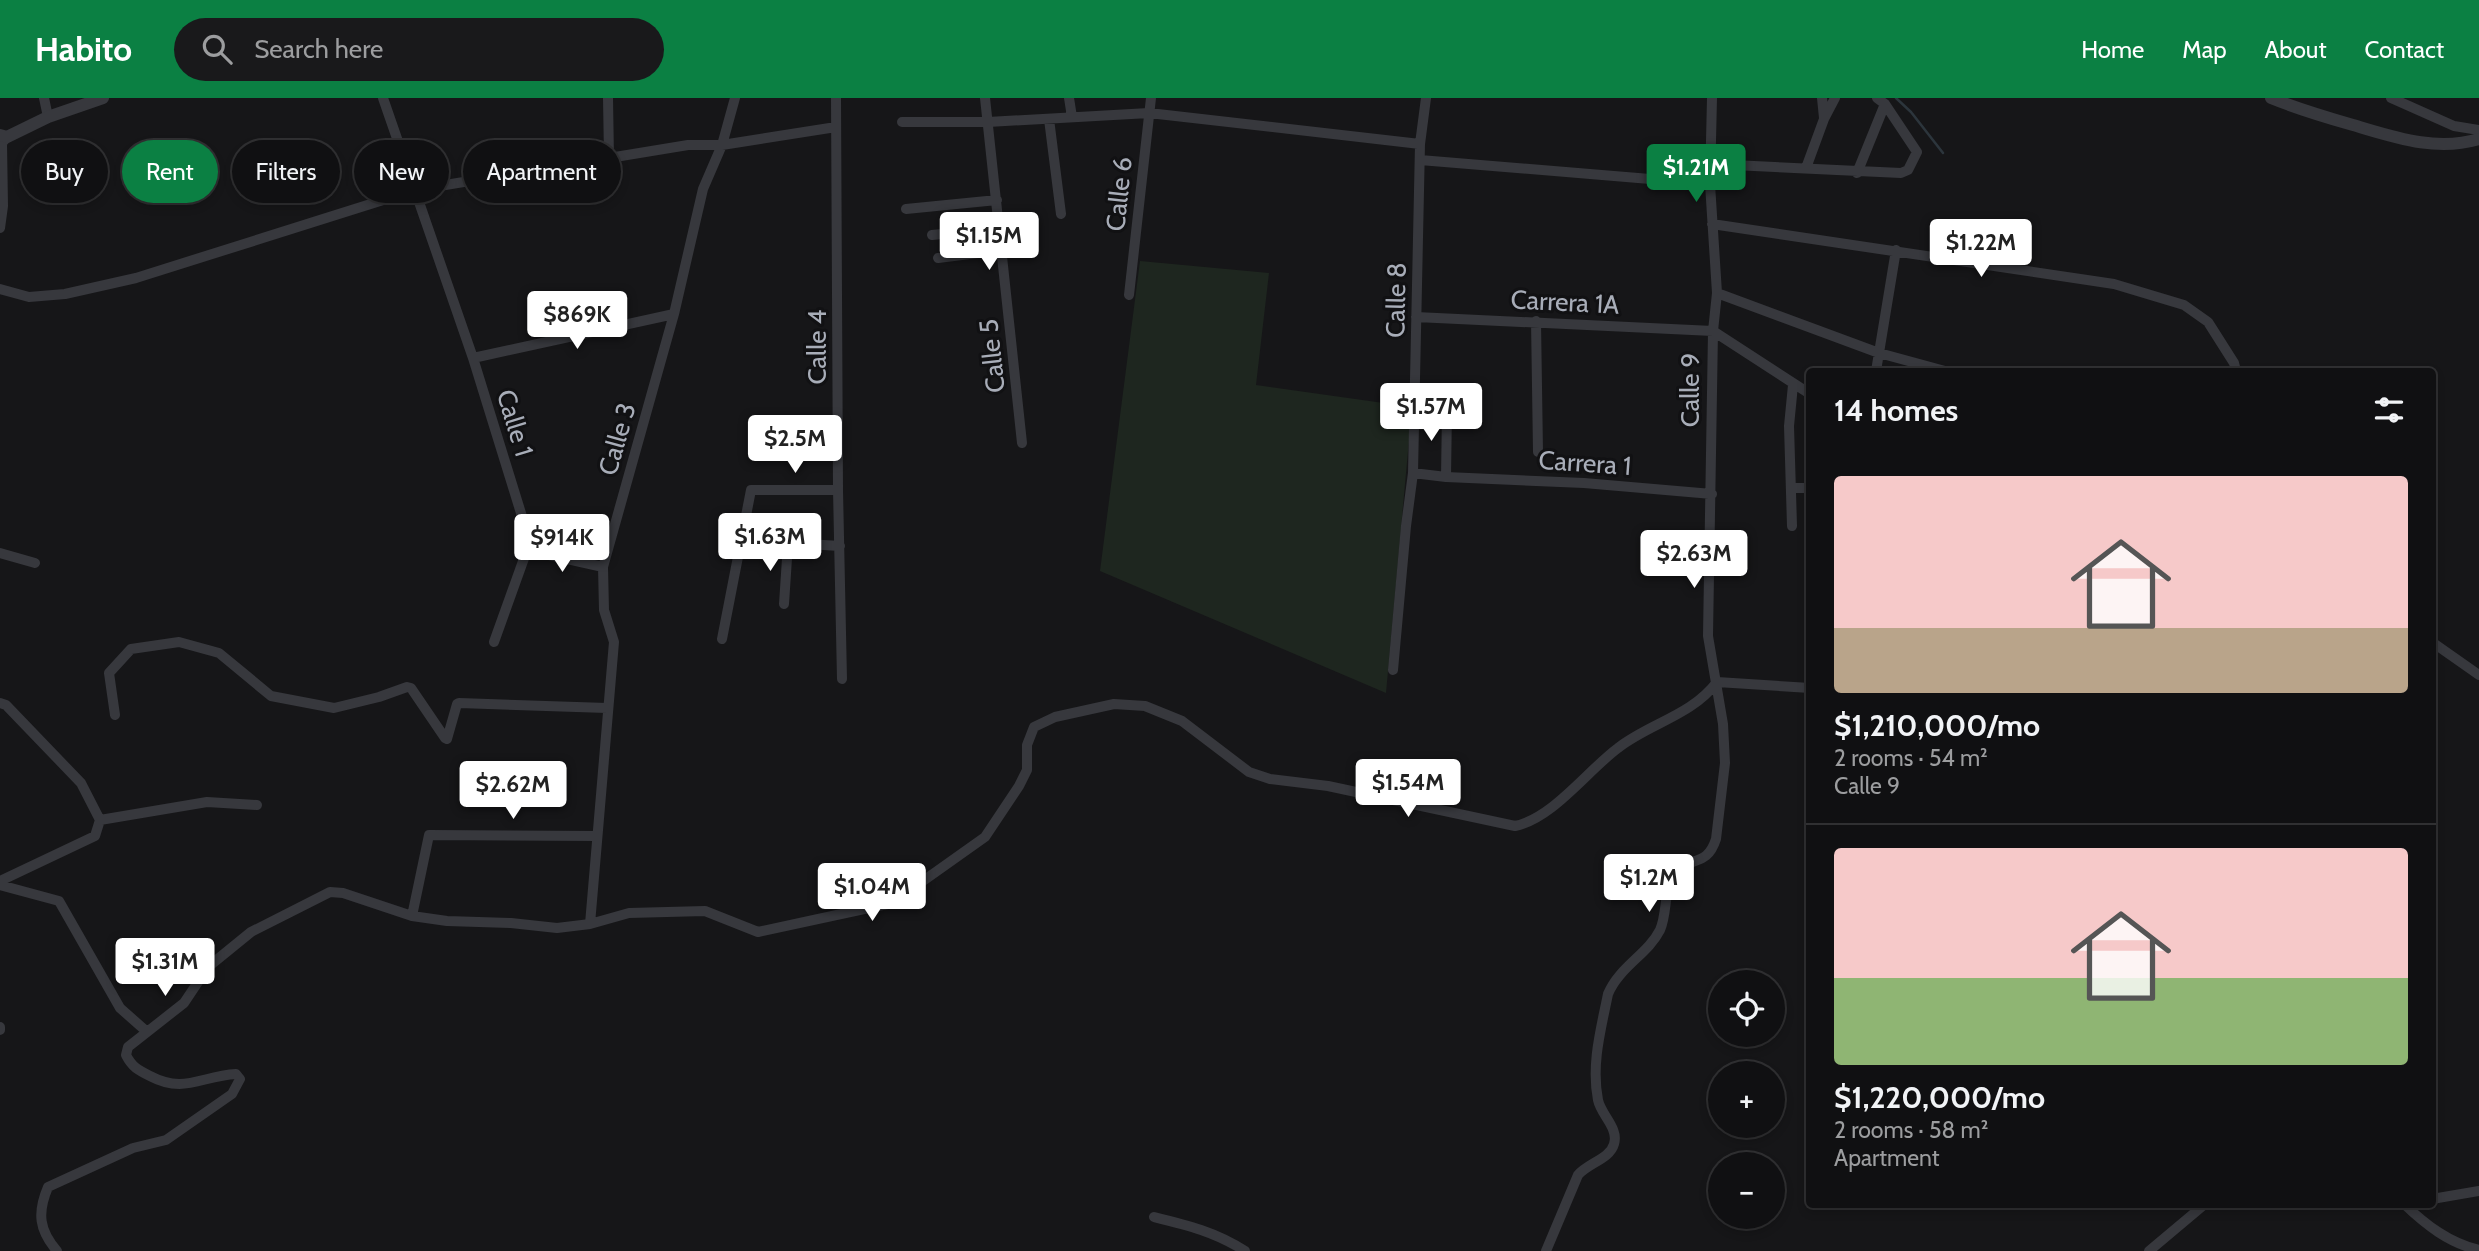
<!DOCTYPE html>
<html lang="en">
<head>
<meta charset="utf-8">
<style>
  body { margin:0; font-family:Cabin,sans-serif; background:#19191b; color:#f1f3f6; height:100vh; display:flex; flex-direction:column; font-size:26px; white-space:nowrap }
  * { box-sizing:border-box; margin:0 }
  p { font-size:23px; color:#9c9d9f }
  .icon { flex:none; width:38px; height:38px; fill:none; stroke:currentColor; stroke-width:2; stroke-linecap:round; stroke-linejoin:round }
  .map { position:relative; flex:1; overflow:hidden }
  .sheet { position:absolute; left:1806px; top:270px; width:630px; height:840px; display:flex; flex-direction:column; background:#101012; border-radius:7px; box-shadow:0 4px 10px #0003,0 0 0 2px #303032 }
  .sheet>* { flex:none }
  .banner { position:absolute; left:21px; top:42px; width:665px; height:63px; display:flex; gap:14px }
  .controls { position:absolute; left:1708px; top:872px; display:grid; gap:14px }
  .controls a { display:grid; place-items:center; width:77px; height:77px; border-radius:50%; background:#101012; box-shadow:0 4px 10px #0003,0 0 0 2px #303032; font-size:35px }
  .price { position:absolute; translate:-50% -60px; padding:0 16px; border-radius:7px; background:#fff; color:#222; font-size:23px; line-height:46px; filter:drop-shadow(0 2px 4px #0008) }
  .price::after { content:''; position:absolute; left:50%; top:42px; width:21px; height:16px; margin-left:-10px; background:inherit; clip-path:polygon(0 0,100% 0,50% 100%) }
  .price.selected { background:#0b8043; color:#fff }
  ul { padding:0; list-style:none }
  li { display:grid; align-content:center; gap:14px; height:371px; padding:0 28px }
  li+li { border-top:2px solid #303032 }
  li span { display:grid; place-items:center; height:217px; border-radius:7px; color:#555 }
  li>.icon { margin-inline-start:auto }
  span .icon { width:126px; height:126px; fill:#fffc; stroke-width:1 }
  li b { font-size:30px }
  h2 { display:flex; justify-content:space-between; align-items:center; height:84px; padding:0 28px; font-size:30px }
  .tag { padding:0 24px; border-radius:32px; background:#101012; box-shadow:0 4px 10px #0003,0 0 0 2px #303032; font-size:24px; line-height:63px }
  .tag.selected { background:#0b8043; color:#fff }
  header { display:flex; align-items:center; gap:42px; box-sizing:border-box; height:98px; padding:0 35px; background:#0b8043; color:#fff }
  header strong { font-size:33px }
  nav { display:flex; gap:38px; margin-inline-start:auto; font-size:24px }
  .search { width:490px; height:63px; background:#19191b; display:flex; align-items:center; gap:18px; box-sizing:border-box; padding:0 24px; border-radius:38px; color:#9c9d9f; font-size:26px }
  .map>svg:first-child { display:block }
</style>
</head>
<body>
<header>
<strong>Habito</strong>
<div class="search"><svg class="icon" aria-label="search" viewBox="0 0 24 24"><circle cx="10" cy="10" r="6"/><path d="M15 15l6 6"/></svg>Search here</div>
<nav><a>Home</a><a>Map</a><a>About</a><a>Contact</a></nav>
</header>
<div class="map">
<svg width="2479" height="1153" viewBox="0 0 2479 1153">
  <rect width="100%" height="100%" fill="#161618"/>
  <path fill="#1e261f" d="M1140 163 1269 175 1256 287 1412 309 1386 595 1100 473Z"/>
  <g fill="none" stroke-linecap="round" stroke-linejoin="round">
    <path stroke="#2c353c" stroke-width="2.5" d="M1896 0 1911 14 1943 55"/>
    <path stroke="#37383d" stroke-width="10" d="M44 0 48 19
      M383 0 473 260 529 441 527 452 494 544
      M608 0 609 59
      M836 0 838 392 842 581
      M985 0 1022 345
      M1069 0 1072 19
      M1822 0 1824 20
      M2391 0 2454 28 2479 32
      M1049 21 1061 116
      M902 24H988L1149 15 1420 46
      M1420 62 1710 86
      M1712 66 1901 75 1908 72 1917 54 1885 6 1877 0
      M1806 70 1824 21 1835 0
      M1857 75 1885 6
      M906 111 997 102
      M1712 126 2114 186 2184 207 2208 224 2234 265 2236 273
      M0 130 3 108 2 45 7 39
      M932 137 1000 130
      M938 160 1002 152
      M0 191 29 199 65 196 136 180 415 92 688 47H722L836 29
      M1717 195 1879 255 1945 273
      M1129 197 1151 0
      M1416 219 1713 233
      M1536 223 1538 354
      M1713 233 1810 296
      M473 260 674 216
      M1876 273 1896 152
      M1413 375 1446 379 1584 385 1712 396
      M1446 379 1447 312
      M1791 390H1810
      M1792 428 1789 328 1793 287
      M742 442 840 448
      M527 452 603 469
      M0 455 35 465
      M784 506 788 445
      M722 541 751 392H838
      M2432 544 2479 577
      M1393 572 1406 428 1413 375 1420 46 1426 0
      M1717 584 1810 590
      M0 605 6 607 81 685 100 722 95 738 0 783
      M115 617 109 575 131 551 179 544 219 555 271 598 334 610 379 599 407 589 411 590 445 640 447 641 457 606 459 605 607 610
      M100 722 207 704 257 707
      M0 787 59 803 120 910 146 933
      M412 818 429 737 597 738
      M590 826 614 544 604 512 603 469 674 216 703 91 722 47 735 0
      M0 929V932
      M2432 1101 2479 1093
      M2404 1106C2426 1127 2449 1145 2479 1152
      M1154 1119C1187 1127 1216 1134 1245 1153
      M57 1153C39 1132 37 1115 48 1089L133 1050 166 1042 232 996 240 981 236 976C201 978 184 996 150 978 138 972 132 969 126 957L128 949 184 905 208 869 251 834 330 794 343 795 412 818 447 823 511 825 557 830 590 826 629 815 705 813 758 834 892 805 985 739 1019 688 1027 672V647L1034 629 1055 619 1114 606 1145 608 1182 623 1249 674 1270 681 1328 688 1515 728C1553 720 1587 673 1618 650 1650 625 1691 618 1717 584
      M1546 1153 1578 1077C1588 1065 1610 1061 1614 1046 1619 1030 1601 1017 1598 1002 1591 966 1601 931 1608 896 1619 869 1648 856 1660 832 1668 815 1663 788 1676 774 1691 758 1707 769 1716 741L1725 665 1723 626 1708 538 1713 233 1717 195 1710 86 1712 0
      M2149 1153 2205 1106"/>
    <path stroke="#37383d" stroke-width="12" d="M2271 0C2298 11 2325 19 2353 27 2394 39 2436 54 2479 41
      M0 37 7 39 48 19 103 0"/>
  </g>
  <g text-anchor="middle" stroke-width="6" stroke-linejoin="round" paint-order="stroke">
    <g font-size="26" fill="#a8adb8" stroke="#111113">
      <text transform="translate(1119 96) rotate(-84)" y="9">Calle 6</text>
      <text transform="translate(1396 202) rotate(-89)" y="9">Calle 8</text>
      <text transform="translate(1565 204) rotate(3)" y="9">Carrera 1A</text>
      <text transform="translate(817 249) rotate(-90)" y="9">Calle 4</text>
      <text transform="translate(992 258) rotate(-96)" y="9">Calle 5</text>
      <text transform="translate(1690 292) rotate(-90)" y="9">Calle 9</text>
      <text transform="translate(515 325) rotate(73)" y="9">Calle 1</text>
      <text transform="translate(617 341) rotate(-74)" y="9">Calle 3</text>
      <text transform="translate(1585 365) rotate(4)" y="9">Carrera 1</text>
    </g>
  </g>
</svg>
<div class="controls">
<a><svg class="icon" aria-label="locate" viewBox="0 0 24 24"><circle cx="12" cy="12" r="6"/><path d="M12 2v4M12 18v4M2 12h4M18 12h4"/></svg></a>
<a>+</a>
<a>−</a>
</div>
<b class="price selected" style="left:1696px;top:106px">$1.21M</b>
<b class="price" style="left:989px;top:174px">$1.15M</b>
<b class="price" style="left:1981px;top:181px">$1.22M</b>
<b class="price" style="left:577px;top:253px">$869K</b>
<b class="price" style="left:1431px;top:345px">$1.57M</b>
<b class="price" style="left:795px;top:377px">$2.5M</b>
<b class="price" style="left:770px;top:475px">$1.63M</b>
<b class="price" style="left:562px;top:476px">$914K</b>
<b class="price" style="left:1694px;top:492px">$2.63M</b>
<b class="price" style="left:1408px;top:721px">$1.54M</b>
<b class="price" style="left:513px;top:723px">$2.62M</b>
<b class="price" style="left:1649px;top:816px">$1.2M</b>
<b class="price" style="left:872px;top:825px">$1.04M</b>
<b class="price" style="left:165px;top:900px">$1.31M</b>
<div class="banner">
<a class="tag">Buy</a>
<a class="tag selected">Rent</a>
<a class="tag">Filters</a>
<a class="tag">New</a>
<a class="tag">Apartment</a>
</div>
<section class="sheet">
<h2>14 homes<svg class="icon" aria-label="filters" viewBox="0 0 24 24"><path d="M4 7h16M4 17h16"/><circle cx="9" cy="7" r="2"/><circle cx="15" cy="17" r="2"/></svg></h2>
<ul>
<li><span style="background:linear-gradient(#f6c9c9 70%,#b9a48a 0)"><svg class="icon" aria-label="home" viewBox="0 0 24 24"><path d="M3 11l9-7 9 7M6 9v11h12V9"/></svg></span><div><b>$1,210,000/mo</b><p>2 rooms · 54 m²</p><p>Calle 9</p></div></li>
<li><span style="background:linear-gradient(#f6c9c9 60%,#8fb573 0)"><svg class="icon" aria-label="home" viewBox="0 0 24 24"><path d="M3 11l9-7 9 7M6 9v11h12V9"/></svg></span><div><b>$1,220,000/mo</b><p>2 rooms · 58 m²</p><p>Apartment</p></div></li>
</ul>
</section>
</div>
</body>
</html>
